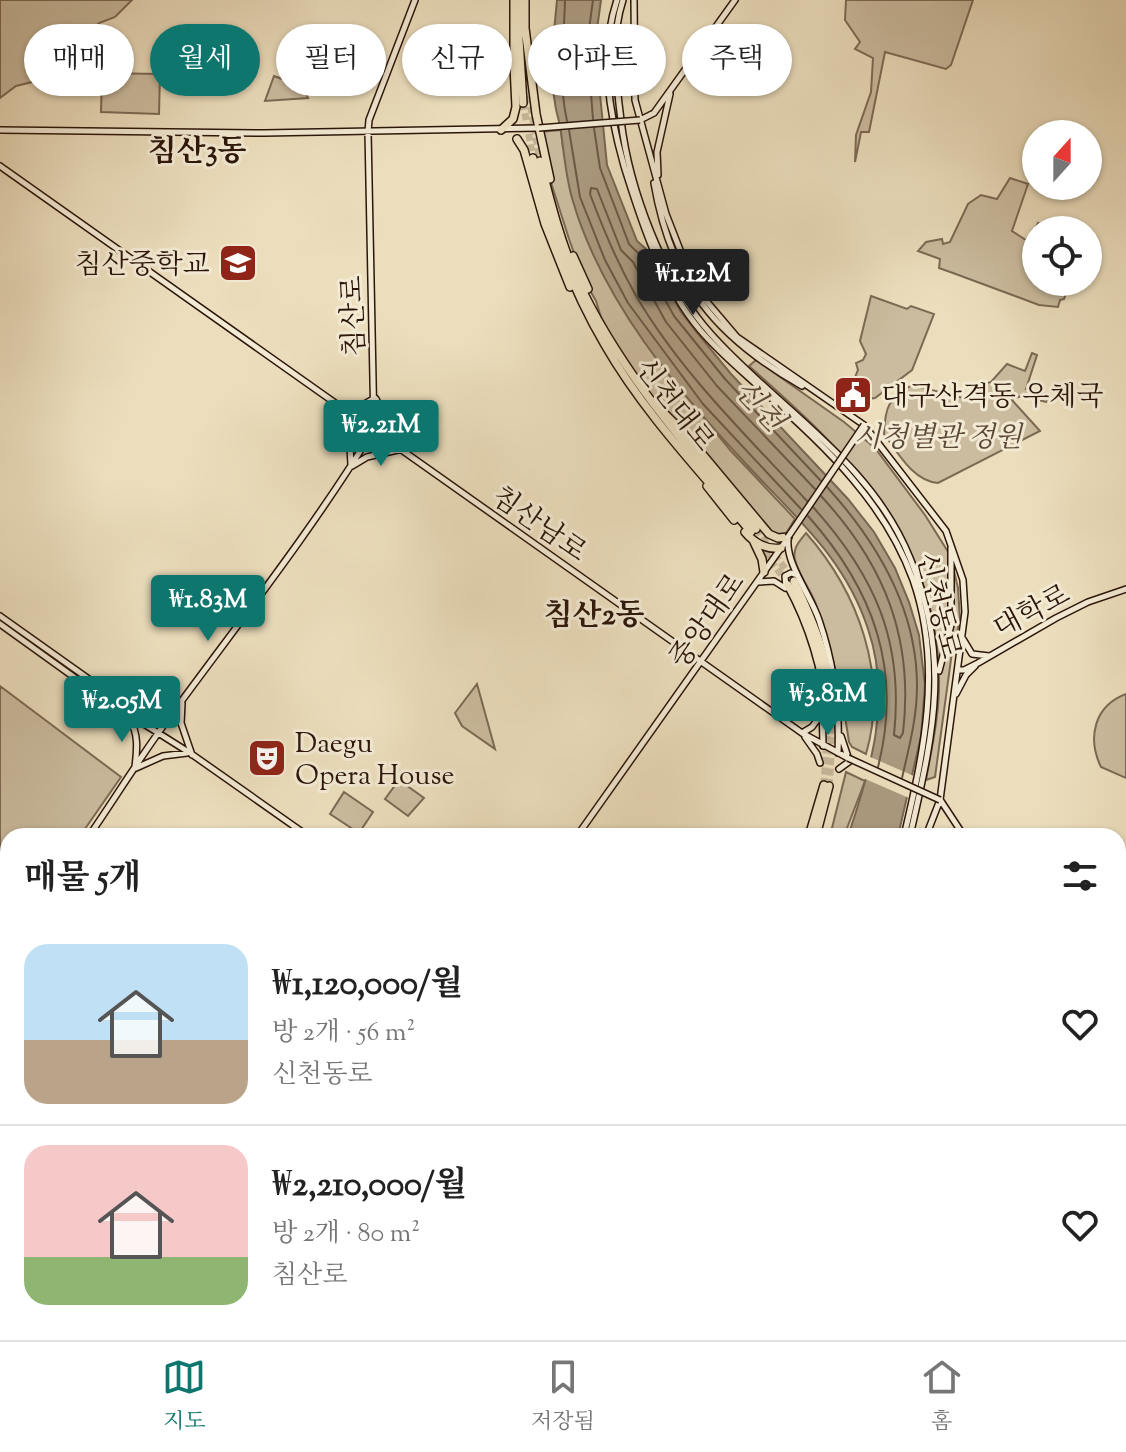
<!DOCTYPE html>
<html lang="ko">
<head>
<meta charset="utf-8">
<style>
  body { margin:0; font-family:"Sorts Mill Goudy","Noto Serif KR",serif; background:#f2f2f2; color:#222; height:100vh; display:flex; flex-direction:column; font-size:30px; white-space:nowrap }
  * { box-sizing:border-box; margin:0 }
  p { font-size:26px; color:#767676 }
  .icon { flex:none; width:44px; height:44px; fill:none; stroke:currentColor; stroke-width:2; stroke-linecap:round; stroke-linejoin:round }
  .map { position:relative; flex:1; overflow:hidden }
  .drawer { position:absolute; left:0px; top:828px; width:1126px; height:512px; display:flex; flex-direction:column; background:#fff; border-radius:24px 24px 0 0; box-shadow:0 2px 6px #0004 }
  .drawer>* { flex:none }
  .top-card { position:absolute; left:24px; top:24px; width:1078px; height:72px; display:flex; gap:16px }
  .needle { width:52px; rotate:21deg }
  .buttons { position:absolute; left:1022px; top:120px; display:grid; gap:16px }
  .buttons a { display:grid; place-items:center; width:80px; height:80px; border-radius:50%; background:#fff; box-shadow:0 2px 6px #0004; font-size:40px }
  .price { position:absolute; translate:-50% -68px; padding:0 18px; border-radius:8px; background:#0f766e; color:#fff; font-size:26px; line-height:52px; filter:drop-shadow(0 2px 4px #0008) }
  .price::after { content:''; position:absolute; left:50%; top:48px; width:24px; height:18px; margin-left:-12px; background:inherit; clip-path:polygon(0 0,100% 0,50% 100%) }
  .price.on { background:#222; color:#fff }
  ul { padding:0; list-style:none }
  li { display:flex; align-items:center; gap:24px; height:200px; padding:0 24px }
  li+li { border-top:2px solid #e0e0e0 }
  li span { display:grid; place-items:center; flex:none; width:224px; height:160px; border-radius:24px; color:#555 }
  li>.icon { margin-inline-start:auto }
  span .icon { width:96px; height:96px; fill:#fffc; stroke-width:1 }
  li b { font-size:34px }
  h2 { display:flex; justify-content:space-between; align-items:center; height:96px; padding:0 24px; font-size:34px }
  .pill { padding:0 28px; border-radius:36px; background:#fff; box-shadow:0 2px 6px #0004; font-size:28px; line-height:72px }
  .pill.on { background:#0f766e; color:#fff }
  .tab-bar { display:flex; justify-content:space-around; align-items:center; height:112px; border-top:2px solid #e0e0e0; background:#fff; font-size:22px; color:#767676 }
  .tab-bar a { display:grid; justify-items:center; gap:4px }
  .tab-bar .on { color:#0f766e }
  .map>svg:first-child { display:block }
</style>
</head>
<body>
<div class="map">
<svg width="1126" height="1340" viewBox="0 0 1126 1340">
  <rect width="100%" height="100%" fill="#ecdebd"/>
  <filter id="stains"><feTurbulence type="fractalNoise" baseFrequency=".0025" numOctaves="4"/><feColorMatrix values="0 0 0 0 .2 0 0 0 0 .09 0 0 0 0 .02 0 0 0 .5 -.17"/></filter>
  <radialGradient id="worn" r=".72"><stop offset=".6" stop-color="#630" stop-opacity="0"/><stop offset="1" stop-color="#630" stop-opacity=".3"/></radialGradient>
  <path fill="#cbbc9f" stroke="#7c6954" stroke-width="2" d="M0 0H132L115 17 99 23 61 62 36 81 16 86 0 98Z
    M846 0H973L951 65 946 69 885 52 869 132H861L855 162 856 135 871 92 873 58 855 49 860 42 845 20Z
    M102 73 160 74 159 114 101 112Z
    M274 76 303 87 308 98 265 101Z
    M561 130 563 148 698 411 731 451 795 519 785 535 769 534 767 526 698 458 645 392 604 327 596 301 583 278 569 239 548 173 540 132Z
    M1010 178 1028 184 1012 231 1029 242 1038 223 1061 230H1036V282H1083L1079 287 1069 285 1064 299 1060 300 1058 307 1039 305 953 273 939 268 940 259 918 251 926 242 942 239 943 244 950 242 968 204 981 195 997 199Z
    M871 296 907 309 911 306 934 314 912 370 875 398 854 401 862 388 853 382 858 370 856 363 863 360 866 354 860 341Z
    M1032 353 1037 355 1026 389 1047 394 1049 400 1046 402 1022 396 1011 399 1040 431 938 483C913 481 898 453 884 434 885 407 888 399 912 385L963 398 977 387 991 382 1007 364 1025 371Z
    M756 360 844 422 875 448 925 515 950 555 958 588 960 620 952 652 935 777 926 780C932 747 940 712 939 677 936 535 848 454 749 366Z
    M806 533C858 592 889 675 866 754L852 747 849 742C842 694 832 650 816 604 810 589 799 575 795 560 792 548 800 541 806 533Z
    M477 684 495 749 462 726 455 713Z
    M0 686 121 777 80 836H8V934L0 938Z
    M1126 694V778L1101 767C1087 738 1094 706 1126 694Z
    M846 772 865 781 844 836H830Z
    M399 780 424 798 408 816 385 799Z
    M344 792 373 812 359 833 330 814Z"/>
  <path fill="#ab9a80" stroke="#786551" stroke-width="2" d="M557 0H601L595 44 607 165 637 241 647 250 681 312 698 334 731 374 848 499 874 532 895 568 909 602 919 635 925 685 921 736 898 836H848C871 769 892 699 868 629 845 558 796 518 747 465 676 389 601 300 572 198 566 177 564 154 561 132 560 122 556 113 555 103 549 70 554 33 557 0Z"/>
  <path fill="#ecdebd" d="M868 756 914 776 909 798 863 778Z"/>
  <g fill="none" stroke-linecap="round" stroke-linejoin="round">
    <path stroke="#6c5845" stroke-width="2" d="M565 0C564 41 558 81 567 121
      M593 0 587 44 593 119
      M594 128 600 168 629 244 641 256 674 316 725 379 821 481
      M569 130 580 197 605 260 628 303 703 404 801 509
      M827 487C877 542 917 610 917 686 917 718 909 747 902 778
      M807 501C747 436 680 372 635 294 617 262 603 229 590 194L591 188 597 189 621 250 633 262 666 322 717 386 815 489
      M813 507C875 576 904 641 894 735L900 738 903 733C914 639 885 565 821 496
      M808 516C873 589 903 669 878 767"/>
    <path stroke="#c6b699" stroke-width="5" stroke-dasharray="5 2.5" stroke-linecap="butt" d="M238 1340 241 1332"/>
    <path stroke="#c6b699" stroke-width="7" stroke-dasharray="7 3.5" stroke-linecap="butt" d="M529 96 540 161
      M523 103 533 158
      M756 529 794 581
      M758 544 787 582
      M824 785 828 718
      M829 786 834 716"/>
    <defs>
      <path id="secondary" d="M617 0C599 54 609 113 624 166 642 224 661 283 700 330 717 350 737 367 757 385 820 443 883 497 913 580 943 666 924 751 904 836
        M623 0C610 40 616 79 621 120 629 189 664 282 711 334 778 409 871 461 910 558 952 659 933 734 910 836
        M634 0 635 100 666 214 691 278 703 297 737 337 864 425 946 531 963 580 965 612 940 800 926 836
        M615 38 618 35 625 38 631 71
        M640 120 654 113 735 0
        M0 130 264 133 539 128
        M0 166 802 733 848 758
        M658 175 657 152 670 94
        M654 183C671 282 715 337 802 386
        M351 465 348 410 361 406 375 398
        M352 466 367 457 402 449 376 399
        M788 540C786 564 811 596 819 620 834 664 840 706 838 753
        M758 582 774 581 785 588
        M786 588 785 576 791 573 797 575
        M0 616 131 709 144 723
        M0 624 135 721 144 724 190 753 308 836
        M963 639 972 654 989 656
        M958 670H964L978 663 1056 618 1088 602 1126 589
        M939 671 951 625V547
        M956 694 966 675 975 666
        M822 695 823 746
        M182 703 181 723 192 755
        M136 710 152 711 180 703
        M825 716 831 723 839 717
        M129 719C139 733 137 750 135 767
        M802 733 812 727 823 712
        M841 736 848 757
        M805 737 817 754 820 763
        M136 768 163 756 187 753
        M839 769 850 761
        M941 801 964 836
        M89 836C113 801 136 764 161 729 233 630 310 534 374 429L368 132 369 120 415 0
        M577 836 788 538
        M0 962 8 951
        M1118 1080 1126 1093
        M0 1281 8 1286
        M74 1332 86 1340
        M835 1332 836 1340
        M846 1332 847 1340
        M850 1332 851 1340"/>
      <path id="trunk" d="M519 0V39L523 103
        M525 28 536 114 550 179
        M525 30V0
        M501 130 513 119 516 107 514 66V0
        M517 139 524 150 545 224 570 287
        M533 158C549 224 570 286 605 345 644 413 701 472 751 532
        M540 161C550 200 560 240 576 277 619 372 690 450 756 529
        M573 256 588 289
        M660 409 688 437 769 534 778 538 788 537
        M707 486 734 520
        M745 532C754 543 767 550 781 548
        M754 542 762 559 764 572
        M794 581C817 629 829 662 835 715
        M788 585C811 627 823 668 828 716
        M809 836 824 785
        M816 836 829 786
        M778 1332 780 1340
        M784 1332 786 1340"/>
    </defs>
    <use href="#secondary" stroke="#2c160a" stroke-width="8"/>
    <use href="#trunk" stroke="#2c160a" stroke-width="10"/>
    <use href="#secondary" stroke="#f3ead4" stroke-width="5"/>
    <use href="#trunk" stroke="#ecdebd" stroke-width="7"/>
    <defs>
      <path id="rail" d="M0 1192 8 1198
        M203 1332 214 1340
        M222 1332 234 1340"/>
    </defs>
    <use href="#rail" stroke="#2c160a" stroke-width="5"/>
    <use href="#rail" stroke="#f3ead4" stroke-width="2" stroke-dasharray="6" stroke-linecap="butt"/>
    <defs>
      <path id="secondary-bridge" d="M539 128 640 120
        M788 537 864 425
        M848 758 940 800"/>
    </defs>
    <use href="#secondary-bridge" stroke="#2c160a" stroke-width="8" stroke-linecap="butt"/>
    <use href="#secondary-bridge" stroke="#f3ead4" stroke-width="5"/>
  </g>
  <defs>
    <symbol id="school-square" viewBox="-11 -11 22 22"><rect x="-9" y="-9" width="18" height="18" rx="4" fill="#8f2418" stroke="#f3ead4"/><path d="M0-5L7-2L0 1L-7-2ZM-4 1L0 2.5L4 1V4Q0 6-4 4Z" fill="#fff"/></symbol>
    <symbol id="civic-square" viewBox="-11 -11 22 22"><rect x="-9" y="-9" width="18" height="18" rx="4" fill="#8f2418" stroke="#f3ead4"/><path d="M-.6-6.5H3V-4.5H.6V-3L4-1V1h2V6H-6V1h2V-1L-.6-3ZM-1.2 2.5V6h2.4V2.5Z" fill="#fff"/></symbol>
    <symbol id="theatre-square" viewBox="-11 -11 22 22"><rect x="-9" y="-9" width="18" height="18" rx="4" fill="#8f2418" stroke="#f3ead4"/><path d="M-5-5.5Q0-4 5-5.5V0Q5 5 0 6Q-5 5-5 0ZM-3.3-2.5H-1v1.5H-3.3ZM1-2.5H3.3v1.5H1ZM-2.8 1Q0 5.5 2.8 1Z" fill="#fff"/></symbol>
  </defs>
  <g fill-rule="evenodd">
    <use href="#school-square" x="216" y="241" width="44" height="44"/>
    <use href="#civic-square" x="831" y="373" width="44" height="44"/>
    <use href="#theatre-square" x="245" y="736" width="44" height="44"/>
  </g>
  <g text-anchor="middle" stroke-width="6" stroke-linejoin="round" paint-order="stroke">
    <g font-size="28" fill="#2c160a" stroke="#f3ead4" text-anchor="start">
      <text x="210" y="273" text-anchor="end">침산중학교</text>
      <text x="881" y="405">대구산격동 우체국</text>
      <text x="295" y="752">Daegu<tspan x="295" dy="32">Opera House</tspan></text>
    </g>
    <g font-size="28" fill="#2c160a" stroke="#f3ead4">
      <text transform="translate(352 316) rotate(-92)" y="10">침산로</text>
      <text transform="translate(676 404) rotate(52)" y="10">신천대로</text>
      <text transform="translate(540 523) rotate(35)" y="10">침산남로</text>
      <text transform="translate(940 605) rotate(76)" y="10">신천동로</text>
      <text transform="translate(1031 610) rotate(-28)" y="10">대학로</text>
      <text transform="translate(706 620) rotate(-55)" y="10">중앙대로</text>
    </g>
    <g font-size="28" font-style="italic" fill="#5c4837" stroke="#f3ead4">
      <text x="938" y="446">시청별관 정원</text>
    </g>
    <g font-size="30" font-weight="bold" fill="#2c160a" stroke="#f3ead4">
      <text x="197" y="160">침산3동</text>
      <text x="594" y="624">침산2동</text>
    </g>
    <g font-size="30" font-style="italic" fill="#5f4b39" stroke="#f3ead4">
      <text transform="translate(760 405) rotate(47)" y="10">신천</text>
    </g>
  </g>
  <rect width="100%" height="100%" filter="url(#stains)"/>
  <rect width="100%" height="100%" fill="url(#worn)"/>
</svg>
<div class="buttons">
<a><svg class="needle" viewBox="-14 -14 28 28"><path d="M0-13l5 13h-10z" fill="#e53935"/><path d="M0 13l5-13h-10z" fill="#767676"/></svg></a>
<a><svg class="icon" aria-label="locate" viewBox="0 0 24 24"><circle cx="12" cy="12" r="6"/><path d="M12 2v4M12 18v4M2 12h4M18 12h4"/></svg></a>
</div>
<b class="price on" style="left:693px;top:317px">₩1.12M</b>
<b class="price" style="left:381px;top:468px">₩2.21M</b>
<b class="price" style="left:208px;top:643px">₩1.83M</b>
<b class="price" style="left:828px;top:737px">₩3.81M</b>
<b class="price" style="left:122px;top:744px">₩2.05M</b>
<div class="top-card">
<a class="pill">매매</a>
<a class="pill on">월세</a>
<a class="pill">필터</a>
<a class="pill">신규</a>
<a class="pill">아파트</a>
<a class="pill">주택</a>
</div>
<section class="drawer">
<h2>매물 5개<svg class="icon" aria-label="filters" viewBox="0 0 24 24"><path d="M4 7h16M4 17h16"/><circle cx="9" cy="7" r="2"/><circle cx="15" cy="17" r="2"/></svg></h2>
<ul>
<li><span style="background:linear-gradient(#bfe0f5 60%,#b9a48a 0)"><svg class="icon" aria-label="home" viewBox="0 0 24 24"><path d="M3 11l9-7 9 7M6 9v11h12V9"/></svg></span><div><b>₩1,120,000/월</b><p>방 2개 · 56 m²</p><p>신천동로</p></div><svg class="icon" aria-label="heart" viewBox="0 0 24 24"><path d="M12 20l-8-8c-3-5 5-10 8-4 3-6 11-1 8 4z"/></svg></li>
<li><span style="background:linear-gradient(#f6c9c9 70%,#8fb573 0)"><svg class="icon" aria-label="home" viewBox="0 0 24 24"><path d="M3 11l9-7 9 7M6 9v11h12V9"/></svg></span><div><b>₩2,210,000/월</b><p>방 2개 · 80 m²</p><p>침산로</p></div><svg class="icon" aria-label="heart" viewBox="0 0 24 24"><path d="M12 20l-8-8c-3-5 5-10 8-4 3-6 11-1 8 4z"/></svg></li>
</ul>
</section>
</div>
<nav class="tab-bar">
<a class="on"><svg class="icon" aria-label="map" viewBox="0 0 24 24"><path d="M3 6l6-2 6 2 6-2v14l-6 2-6-2-6 2zM9 4v14M15 6v14"/></svg>지도</a>
<a><svg class="icon" aria-label="saved" viewBox="0 0 24 24"><path d="M7 4h10v16l-5-4-5 4z"/></svg>저장됨</a>
<a><svg class="icon" aria-label="home" viewBox="0 0 24 24"><path d="M3 11l9-7 9 7M6 9v11h12V9"/></svg>홈</a>
</nav>
</body>
</html>
